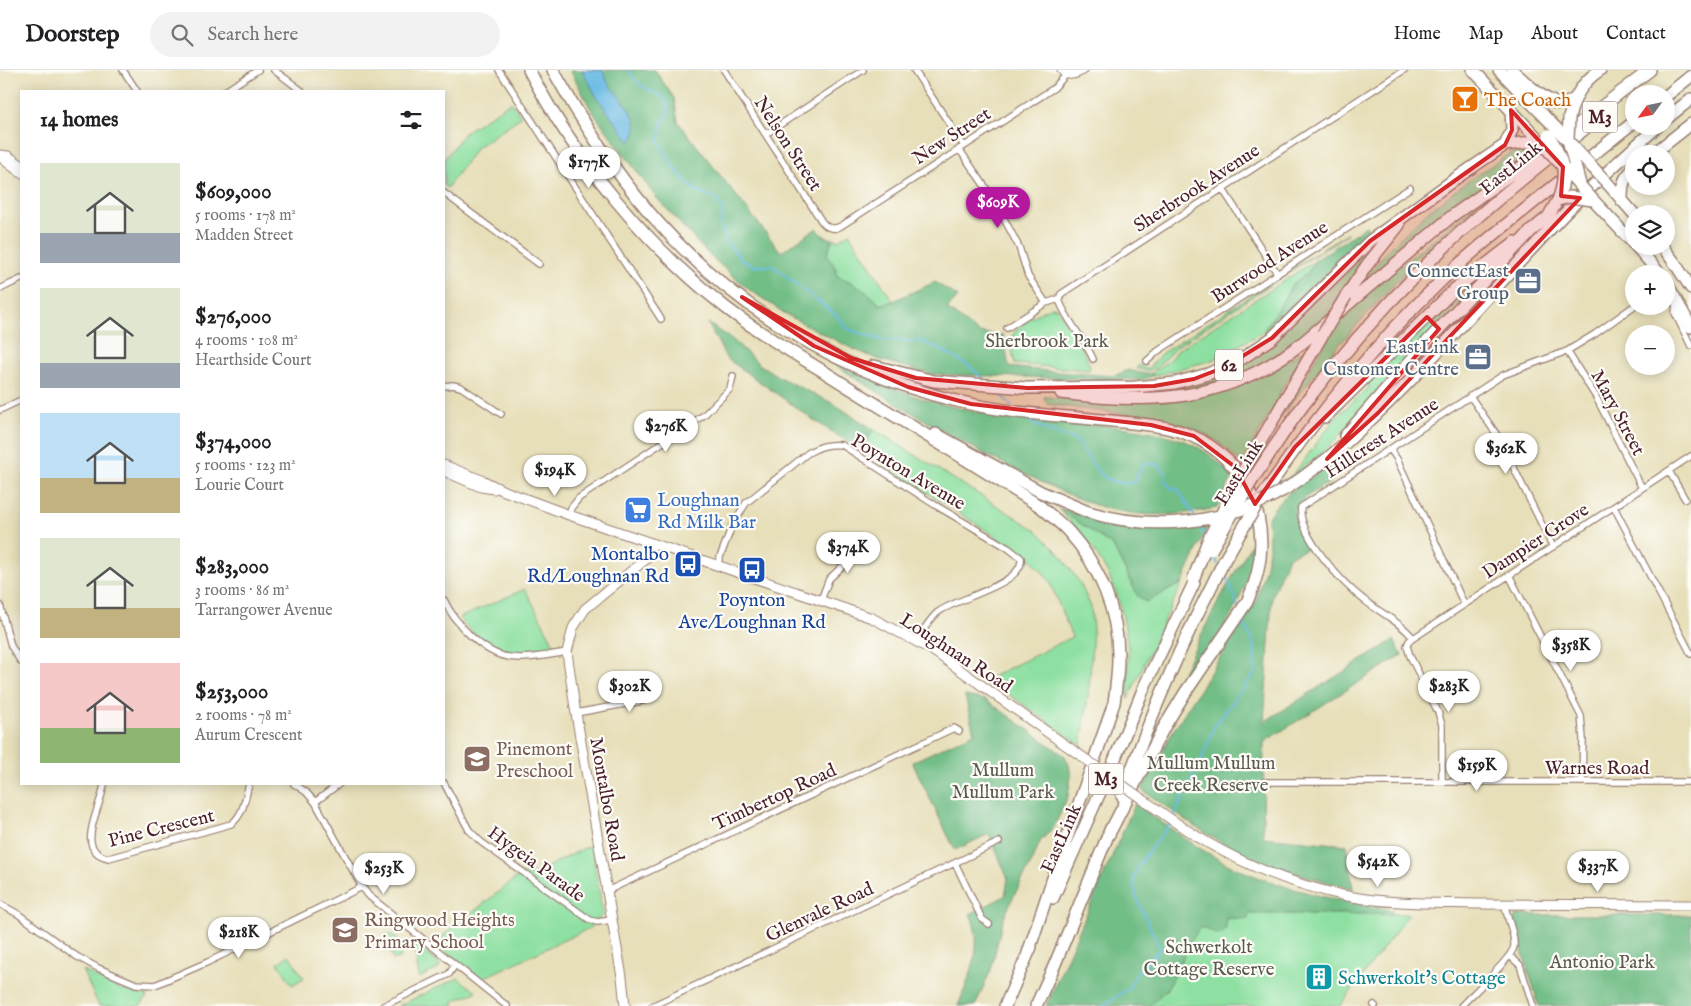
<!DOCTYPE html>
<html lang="en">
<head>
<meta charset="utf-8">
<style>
  body { margin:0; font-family:"IM FELL English",serif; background:#f2f2f2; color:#202124; height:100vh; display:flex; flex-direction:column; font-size:19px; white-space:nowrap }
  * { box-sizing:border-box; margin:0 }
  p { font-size:16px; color:#757577 }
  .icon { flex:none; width:28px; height:28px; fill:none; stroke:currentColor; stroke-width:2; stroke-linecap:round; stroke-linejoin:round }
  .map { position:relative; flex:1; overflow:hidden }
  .side { position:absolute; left:20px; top:20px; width:425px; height:695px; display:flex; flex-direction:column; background:#fff; border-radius:0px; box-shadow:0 2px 12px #0003 }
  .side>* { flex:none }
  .needle { width:32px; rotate:237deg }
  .buttons { position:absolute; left:1625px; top:15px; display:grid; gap:10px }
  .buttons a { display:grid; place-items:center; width:50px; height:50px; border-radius:50%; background:#fff; box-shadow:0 2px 12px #0003; font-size:25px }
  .price { position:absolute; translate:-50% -42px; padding:0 11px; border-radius:18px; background:#fff; color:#222; font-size:16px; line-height:32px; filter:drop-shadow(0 1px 2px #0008) }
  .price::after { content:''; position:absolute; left:50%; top:30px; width:15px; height:11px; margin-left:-8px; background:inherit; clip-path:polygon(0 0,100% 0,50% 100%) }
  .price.current { background:#b5179e; color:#fff }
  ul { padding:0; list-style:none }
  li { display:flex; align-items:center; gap:15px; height:125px; padding:0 20px }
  li span { display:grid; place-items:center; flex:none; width:140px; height:100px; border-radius:0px; color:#555 }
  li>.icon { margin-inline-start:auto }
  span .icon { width:60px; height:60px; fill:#fffc; stroke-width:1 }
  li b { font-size:21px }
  h2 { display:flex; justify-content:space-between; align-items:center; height:60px; padding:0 20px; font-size:21px }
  header { display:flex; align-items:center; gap:30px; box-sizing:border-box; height:70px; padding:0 25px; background:#fff; border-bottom:1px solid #e0e0e0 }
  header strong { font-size:24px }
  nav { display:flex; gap:28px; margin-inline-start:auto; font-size:18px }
  .search { width:350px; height:45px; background:#f2f2f2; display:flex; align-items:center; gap:12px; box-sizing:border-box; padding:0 18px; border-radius:28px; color:#757577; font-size:19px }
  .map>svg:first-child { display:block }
</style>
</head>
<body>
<header>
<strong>Doorstep</strong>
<div class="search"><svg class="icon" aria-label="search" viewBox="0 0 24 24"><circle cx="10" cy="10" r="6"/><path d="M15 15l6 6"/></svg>Search here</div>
<nav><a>Home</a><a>Map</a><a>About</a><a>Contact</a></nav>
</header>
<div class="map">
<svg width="1691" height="936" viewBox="0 0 1691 936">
  <rect width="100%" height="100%" fill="#fdfcf7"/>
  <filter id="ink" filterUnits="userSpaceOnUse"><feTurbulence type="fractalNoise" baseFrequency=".02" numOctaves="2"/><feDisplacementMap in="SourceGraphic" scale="10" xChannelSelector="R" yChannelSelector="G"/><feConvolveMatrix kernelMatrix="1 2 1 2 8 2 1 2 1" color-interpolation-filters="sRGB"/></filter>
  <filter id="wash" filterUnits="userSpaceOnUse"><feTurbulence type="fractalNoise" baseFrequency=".0096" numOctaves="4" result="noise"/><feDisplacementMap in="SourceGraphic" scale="20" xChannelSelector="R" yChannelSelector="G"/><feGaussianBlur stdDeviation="1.12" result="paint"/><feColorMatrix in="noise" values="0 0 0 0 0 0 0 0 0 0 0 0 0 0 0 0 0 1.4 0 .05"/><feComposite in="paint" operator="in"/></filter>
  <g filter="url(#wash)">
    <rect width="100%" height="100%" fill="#e7dfb9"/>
    <path fill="#8de0a1" stroke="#6c8066" d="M511 32 521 47 477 77 447 118 444 116V90L465 62Z
      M1532 78C1474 126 1414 169 1357 218L1386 182 1428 141 1472 108 1509 84Z
      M1491 122 1427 180H1424L1413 190V194L1335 279 1280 348 1343 242Z
      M849 163 893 231 880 235C866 219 855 214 836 205L827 185 832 169 839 170Z
      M1347 163V164L1176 277 1156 298 1146 301 1136 298 1140 295 1144 298H1149L1162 283Z
      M1384 168 1328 245 1300 270 1257 297 1227 309 1175 322 1148 324 1147 322 1155 319 1235 296 1361 184Z
      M1316 190 1307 204 1292 214 1287 224 1263 262 1213 290 1153 306 1152 303 1168 291 1179 279Z
      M1483 204 1485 206 1340 365 1321 384 1293 405 1336 347 1369 318 1367 312 1449 234Z
      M1052 237 1057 238 1079 272 1090 296 1089 300 1015 294C1014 287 1009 275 1012 267 1015 257 1041 240 1052 237Z
      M1309 277 1282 319 1276 334 1241 394 1227 379 1211 367 1184 355 1160 349 1047 334 1044 327 1135 332 1271 300Z
      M873 359 1036 460 1059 483 1080 513 1091 537 1093 559 1089 621 1081 675 987 609 1072 567 1049 510 1031 489 862 381Z
      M1058 438 1113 476 1138 526 1146 532 1182 513 1128 629C1127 612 1129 595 1128 579 1122 516 1100 482 1058 438Z
      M525 519 556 578C522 584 513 590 482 569 473 563 466 557 459 548Z
      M591 775 603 844 590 858 481 909 434 873 521 804H533Z
      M1234 843 1409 844 1340 936H1108L1159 873Z
      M385 864 392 865 402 873 400 878 401 887 393 890Z
      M414 873 440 895 438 899 419 908Z
      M289 885 304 908 292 915 278 893Z
      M82 900 122 920 148 926 140 936H99Z
      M458 908 476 922 454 931 455 936H398Z"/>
    <path fill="#72be87" stroke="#5e6e59" d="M570 0H655L674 28 678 52 781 182 817 158 822 165 832 169 827 185 836 198V205C855 214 866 219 880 235L893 231 935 212 958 227 947 239 979 263 1003 265 1009 297 1056 302 1114 306 1128 300 1145 304 1152 303 1153 306 1141 310 1056 308 931 304 877 289 851 278 787 245 747 218 710 186 655 126 592 41Z
      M1366 156 1369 160 1340 187 1342 189 1300 230 1263 262 1287 224 1292 214 1307 204 1316 190Z
      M708 253 733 270 759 294 779 307 834 334 873 359 862 381 815 351 726 288Z
      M827 290C864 306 902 324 941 334 974 342 1008 348 1042 351 1092 356 1172 354 1211 386 1219 392 1226 400 1232 408L1217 438C1186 444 1152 448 1119 441 1088 435 1060 421 1031 407 961 374 893 332 827 290Z
      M1331 393 1336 395 1328 405 1332 411C1320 419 1290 432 1295 448 1298 458 1305 468 1310 477L1288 487 1272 526 1264 652 1394 570 1402 585 1264 672 1263 767 1347 775 1353 819C1317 809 1281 800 1247 785 1209 769 1176 743 1142 720L1173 661 1256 531 1266 496 1269 479 1268 448C1280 424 1310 409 1331 393Z
      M1058 438 1114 455 1149 459 1209 454 1182 513 1146 532 1138 526 1113 476Z
      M1254 470C1252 527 1212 575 1182 622L1177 617C1199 566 1225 517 1254 470Z
      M965 626 986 630 1065 686 1069 695 1071 706 1068 726 1055 755 1040 772 1031 794 1011 831 1002 853 991 900 975 936H958C970 905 985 876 970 844L1005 826 1008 809 989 764 955 780 912 692 974 663Z
      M1135 734C1166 755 1196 778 1229 795 1280 819 1337 831 1392 840V844H1248V849L1226 848V859L1220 865 1200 857 1192 870 1167 919 1149 936H1046Z
      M1516 845H1691V936H1539L1513 851Z"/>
    <path fill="#68bae4" stroke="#596c88" d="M582 0H603C604 4 605 8 607 11 617 28 649 50 630 72L598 29Z"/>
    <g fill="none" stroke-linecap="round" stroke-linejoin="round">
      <path stroke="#68bae4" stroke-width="2" d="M629 0C633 14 654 22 666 28 668 38 670 46 662 53L659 72 675 99 693 119 704 125 714 127 721 135 723 142 721 154 727 172 742 190 754 196H773L837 246 848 259 881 270 921 271 943 281 969 296 985 310
        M996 320 1012 336
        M1025 347C1039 360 1060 365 1077 370 1093 395 1101 417 1134 413L1144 394H1157L1166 403 1165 411 1172 419 1177 418 1195 447
        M1198 453 1205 467
        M1213 485 1218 494
        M1223 502 1231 517 1238 537
        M1173 748 1202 688 1215 655 1255 603 1254 575 1242 548
        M1103 936 1130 917 1134 907 1160 879C1154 862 1130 824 1134 807 1138 790 1162 767 1171 752"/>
    </g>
  </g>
  <g filter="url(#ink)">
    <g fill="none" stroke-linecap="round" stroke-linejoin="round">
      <defs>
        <path id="street" d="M123 0 137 21
          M274 0 302 21
          M499 0 661 249
          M724 0 822 152C828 159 834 160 841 156L1054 18 1064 7V3
          M914 0 964 76
          M225 21 258 0
          M766 64 863 0
          M959 79 993 128 1019 177 1028 206 1046 233
          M1222 118 1277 203
          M444 123 539 194
          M0 219 21 209
          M1059 229C1064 248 1085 269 1093 289
          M1676 234 1675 243 1691 276
          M1007 258 1046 233 1059 229 1061 224 1404 0
          M1567 281 1596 327 1642 418
          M1147 291 1158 281 1410 118
          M444 316 453 315 461 317 501 344
          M1470 326 1499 368 1553 477
          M0 340 21 330
          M1390 379 1397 389 1464 534
          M1669 401 1685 429
          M1614 437 1691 584
          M569 445 571 438 579 428 704 345 730 319 733 306
          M717 495 732 456 746 433 808 383C820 376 828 374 842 375L935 435 1008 478 1021 488C1025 515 954 528 937 543 929 550 923 562 916 570
          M1509 505 1581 646 1583 669 1582 711
          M444 530C454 552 483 584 509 587 527 590 548 585 567 582
          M821 530 829 509 866 474
          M0 535 11 576 21 592
          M1413 568C1402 553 1379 542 1364 530 1343 514 1297 464 1301 437L1503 305 1567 281 1595 264 1634 236
          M576 643 642 631 637 609
          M1263 712H1691
          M1442 712V655L1438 642 1410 586 1407 576 1409 571 1691 386
          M444 713 469 760 481 772 590 850 597 852 612 850
          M104 714C102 737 72 781 109 788L231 754C244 745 245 728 249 714
          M294 714 306 722 315 732 362 817 369 826 507 936
          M315 732 339 714
          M955 793 982 849 989 854
          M607 821 954 658 959 661
          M0 834 18 844 76 886 98 898 136 914 155 915 208 892 362 817
          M1510 886 1520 895 1533 936
          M1374 935 1375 936
          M383 936 449 904 455 895
          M652 936 999 772
          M1461 936C1471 925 1513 888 1514 876 1515 862 1506 848 1505 834"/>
        <path id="secondary" d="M1062 0C1069 7 1075 4 1083 0
          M0 85 4 90 21 103
          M0 85 8 86 21 95
          M444 395 484 411 502 420 569 445 872 548 932 580 1057 669
          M444 401 481 417 494 419
          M1172 750C1225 787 1284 813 1347 826 1390 834 1433 833 1476 834 1547 835 1619 835 1691 835
          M625 936 622 907 575 638 567 582 573 558 585 539 646 489 652 473"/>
        <path id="highway" d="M529 0C576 90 645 174 725 237 757 262 792 282 826 303 897 348 970 391 1041 437 1050 445 1061 453 1069 462 1099 495 1119 543 1118 588 1118 603 1116 618 1114 633L1055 802 1028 883
          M553 0C581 50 612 98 649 142 740 248 871 322 1010 341 1040 345 1071 347 1102 350 1139 354 1179 354 1210 376 1263 412 1273 477 1247 532L1185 623 1163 659 1109 764
          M1473 0 1540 71
          M1499 0 1556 58
          M1512 0C1523 10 1547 35 1563 34 1567 33 1571 31 1574 29
          M1666 26 1691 6
          M1569 48C1574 27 1582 12 1600 0
          M1666 49 1691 29
          M1505 75 1512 60 1511 40
          M1653 84 1691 54
          M1609 115 1634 144
          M1593 130 1634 174
          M1622 131C1622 117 1622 109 1634 99
          M1636 176 1660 204
          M1662 176 1674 192 1691 218
          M1666 212 1691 257
          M1346 226 1367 195 1399 155
          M874 296 934 311 1027 318 1135 317 1175 313 1208 304 1243 288 1272 268 1370 171 1455 109 1505 75 1540 71
          M1061 323C1152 335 1226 332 1301 274L1452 146 1538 85 1650 0
          M1325 347 1456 218 1515 172
          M936 364 1041 422 1088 442
          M1345 366 1425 274 1531 161 1548 147 1558 130
          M1327 389C1417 313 1490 220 1572 136 1600 108 1629 82 1658 56
          M1245 398 1323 264
          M1253 409C1269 385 1285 360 1302 337 1338 289 1377 244 1419 202 1474 146 1536 98 1597 49
          M1262 427C1314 349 1370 279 1438 214 1469 183 1505 156 1539 128 1571 103 1602 77 1634 52
          M1122 726C1147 656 1175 587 1209 521
          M1053 828 1114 691 1145 615 1194 513
          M1005 936 1031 877
          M1036 936 1055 894 1111 758"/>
      </defs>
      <use href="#street" stroke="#987f72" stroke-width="8"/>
      <use href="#secondary" stroke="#987f72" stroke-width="11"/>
      <use href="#highway" stroke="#987f72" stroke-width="14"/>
      <use href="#street" stroke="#fff" stroke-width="5.5"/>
      <use href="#secondary" stroke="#fff" stroke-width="9"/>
      <use href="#highway" stroke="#fff" stroke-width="11"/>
      <defs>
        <path id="secondary-bridge" d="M1057 669 1172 750"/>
        <path id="highway-bridge" d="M1569 48 1568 70 1580 114
          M1556 58 1609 115
          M1549 65C1563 89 1568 103 1558 130
          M1540 71 1593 130
          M1558 130 1570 127 1593 130
          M1323 264 1346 226
          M1088 442C1152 461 1222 455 1280 422 1297 413 1312 400 1327 389
          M1211 480 1253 409
          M1193 510 1209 468 1245 398
          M1209 521 1225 489 1259 431"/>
      </defs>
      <use href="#secondary-bridge" stroke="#987f72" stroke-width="11" stroke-linecap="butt"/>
      <use href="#highway-bridge" stroke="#987f72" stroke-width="14" stroke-linecap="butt"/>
      <use href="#secondary-bridge" stroke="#fff" stroke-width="9"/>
      <use href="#highway-bridge" stroke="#fff" stroke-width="11"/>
    </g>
  </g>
  <path fill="#d62828" fill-opacity="0.2" stroke="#d62828" stroke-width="4" stroke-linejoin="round" d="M1511 40 1563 97 1561 126 1580 128 1378 343 1327 389 1439 259 1427 247 1295 377 1255 434 1235 397 1194 366 1151 355 971 334 908 317 814 276 742 227 851 288 916 308 1027 318 1154 316 1194 309 1225 297 1272 268 1370 171 1505 75 1512 60Z"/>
  <defs>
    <symbol id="bar-square" viewBox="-11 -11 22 22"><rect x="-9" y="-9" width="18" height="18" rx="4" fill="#e8710a" stroke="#fdfcf7"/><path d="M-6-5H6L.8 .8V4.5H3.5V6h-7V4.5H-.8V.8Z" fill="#fff"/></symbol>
    <symbol id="office-square" viewBox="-11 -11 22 22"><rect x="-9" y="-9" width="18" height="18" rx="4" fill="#5c6f8a" stroke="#fdfcf7"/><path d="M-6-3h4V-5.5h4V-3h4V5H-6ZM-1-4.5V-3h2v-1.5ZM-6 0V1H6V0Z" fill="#fff"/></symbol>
    <symbol id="supermarket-square" viewBox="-11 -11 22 22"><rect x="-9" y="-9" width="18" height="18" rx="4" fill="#3f7fe0" stroke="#fdfcf7"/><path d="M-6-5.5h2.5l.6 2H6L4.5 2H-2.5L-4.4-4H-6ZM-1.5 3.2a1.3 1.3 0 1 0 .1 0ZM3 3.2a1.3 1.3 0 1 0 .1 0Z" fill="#fff"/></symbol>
    <symbol id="bus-square" viewBox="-11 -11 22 22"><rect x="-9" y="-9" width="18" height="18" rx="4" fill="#1a4fb4" stroke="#fdfcf7"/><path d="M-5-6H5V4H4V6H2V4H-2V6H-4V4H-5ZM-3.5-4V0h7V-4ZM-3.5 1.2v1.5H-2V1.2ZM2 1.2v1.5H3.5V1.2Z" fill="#fff"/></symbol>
    <symbol id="school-square" viewBox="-11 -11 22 22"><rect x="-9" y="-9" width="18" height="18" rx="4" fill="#8d6e63" stroke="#fdfcf7"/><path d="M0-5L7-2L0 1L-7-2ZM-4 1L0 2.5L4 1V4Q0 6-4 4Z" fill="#fff"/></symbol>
    <symbol id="building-square" viewBox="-11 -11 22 22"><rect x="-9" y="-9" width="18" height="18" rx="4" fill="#0f9aa8" stroke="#fdfcf7"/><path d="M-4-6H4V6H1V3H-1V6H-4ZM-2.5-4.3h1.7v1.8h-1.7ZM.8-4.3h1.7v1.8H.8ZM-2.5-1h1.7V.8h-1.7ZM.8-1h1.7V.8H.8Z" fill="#fff"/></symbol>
  </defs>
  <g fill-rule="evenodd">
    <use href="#bar-square" x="1449" y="13" width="32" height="32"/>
    <use href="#office-square" x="1512" y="195" width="32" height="32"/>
    <use href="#office-square" x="1462" y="271" width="32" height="32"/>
    <use href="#supermarket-square" x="622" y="424" width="32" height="32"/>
    <use href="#bus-square" x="672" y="478" width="32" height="32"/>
    <use href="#bus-square" x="736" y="484" width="32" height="32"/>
    <use href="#school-square" x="461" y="673" width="32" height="32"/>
    <use href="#school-square" x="329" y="844" width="32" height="32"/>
    <use href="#building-square" x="1303" y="891" width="32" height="32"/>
  </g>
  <g text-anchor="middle" stroke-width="4.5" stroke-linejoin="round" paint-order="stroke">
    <g fill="#fdfcf7" stroke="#806168" stroke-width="1">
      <rect x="1582.5" y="31.5" width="35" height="31" rx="4"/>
      <rect x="1215" y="279.5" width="28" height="31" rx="4"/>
      <rect x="1088.5" y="693.5" width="35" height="31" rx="4"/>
    </g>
    <g font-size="18" font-weight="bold" fill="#4a1f2b">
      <text x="1600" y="53">M3</text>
      <text x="1229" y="301">62</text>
      <text x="1106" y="715">M3</text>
    </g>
    <g font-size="19" fill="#c56008" stroke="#fdfcf7" text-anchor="start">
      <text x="1484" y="36">The Coach</text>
    </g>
    <g font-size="19" fill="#4a1f2b" stroke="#fdfcf7">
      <text transform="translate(951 65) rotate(-33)" y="7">New Street</text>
      <text transform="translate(789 73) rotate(57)" y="7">Nelson Street</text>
      <text transform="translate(1510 97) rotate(-39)" y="7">EastLink</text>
      <text transform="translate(1196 117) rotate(-33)" y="7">Sherbrook Avenue</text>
      <text transform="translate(1269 191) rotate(-33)" y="7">Burwood Avenue</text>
      <text transform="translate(1619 342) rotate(62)" y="7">Mary Street</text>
      <text transform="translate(1381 367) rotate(-33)" y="7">Hillcrest Avenue</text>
      <text transform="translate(909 401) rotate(31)" y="7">Poynton Avenue</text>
      <text transform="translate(1238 402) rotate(-58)" y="7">EastLink</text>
      <text transform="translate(1535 470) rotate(-33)" y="7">Dampier Grove</text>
      <text transform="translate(957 582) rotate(33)" y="7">Loughnan Road</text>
      <text x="1597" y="704">Warnes Road</text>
      <text transform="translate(774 726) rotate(-25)" y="7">Timbertop Road</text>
      <text transform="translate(608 729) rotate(80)" y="7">Montalbo Road</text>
      <text transform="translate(161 757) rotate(-14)" y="7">Pine Crescent</text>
      <text transform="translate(1060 768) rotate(-66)" y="7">EastLink</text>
      <text transform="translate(537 793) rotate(36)" y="7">Hygeia Parade</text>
      <text transform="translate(819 841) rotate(-25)" y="7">Glenvale Road</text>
    </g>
    <g font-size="19" fill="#4e5e75" stroke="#fdfcf7" text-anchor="end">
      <text x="1509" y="207">ConnectEast<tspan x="1509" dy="22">Group</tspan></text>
      <text x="1459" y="283">EastLink<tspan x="1459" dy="22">Customer Centre</tspan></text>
    </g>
    <g font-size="19" fill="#5e594e" stroke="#fdfcf7">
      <text x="1047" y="277">Sherbrook Park</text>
      <text x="1211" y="699">Mullum Mullum<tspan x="1211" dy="22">Creek Reserve</tspan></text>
      <text x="1003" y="706">Mullum<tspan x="1003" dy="22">Mullum Park</tspan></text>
      <text x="1209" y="883">Schwerkolt<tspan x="1209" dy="22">Cottage Reserve</tspan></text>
      <text x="1602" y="898">Antonio Park</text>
    </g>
    <g font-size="19" fill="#366cbe" stroke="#fdfcf7" text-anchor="start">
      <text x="657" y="436">Loughnan<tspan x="657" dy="22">Rd Milk Bar</tspan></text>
    </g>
    <g font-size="19" fill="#164399" stroke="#fdfcf7" text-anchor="end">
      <text x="669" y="490">Montalbo<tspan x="669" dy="22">Rd/Loughnan Rd</tspan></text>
      <text x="752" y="536" text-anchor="middle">Poynton<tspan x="752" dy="22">Ave/Loughnan Rd</tspan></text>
    </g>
    <g font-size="19" fill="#785e54" stroke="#fdfcf7" text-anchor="start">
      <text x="496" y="685">Pinemont<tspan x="496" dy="22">Preschool</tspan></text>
      <text x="364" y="856">Ringwood Heights<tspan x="364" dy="22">Primary School</tspan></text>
    </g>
    <g font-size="19" fill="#0d838f" stroke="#fdfcf7" text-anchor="start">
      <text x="1338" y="914">Schwerkolt's Cottage</text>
    </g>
  </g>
</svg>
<div class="buttons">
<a><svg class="needle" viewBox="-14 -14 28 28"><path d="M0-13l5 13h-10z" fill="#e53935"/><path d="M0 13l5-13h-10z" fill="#757577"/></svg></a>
<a><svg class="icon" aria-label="locate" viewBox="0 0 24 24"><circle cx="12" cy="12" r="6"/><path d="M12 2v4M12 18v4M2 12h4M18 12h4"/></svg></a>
<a><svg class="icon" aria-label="layers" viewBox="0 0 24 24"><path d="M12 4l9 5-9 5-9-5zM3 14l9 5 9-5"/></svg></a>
<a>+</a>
<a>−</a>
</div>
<b class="price" style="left:589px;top:119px">$177K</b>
<b class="price current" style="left:998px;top:159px">$609K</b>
<b class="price" style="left:666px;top:383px">$276K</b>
<b class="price" style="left:1506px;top:405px">$362K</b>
<b class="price" style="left:555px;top:427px">$194K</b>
<b class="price" style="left:848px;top:504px">$374K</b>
<b class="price" style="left:1571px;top:602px">$358K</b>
<b class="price" style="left:630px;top:643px">$302K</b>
<b class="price" style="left:1449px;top:643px">$283K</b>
<b class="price" style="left:1477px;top:722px">$159K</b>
<b class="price" style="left:1378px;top:818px">$542K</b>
<b class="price" style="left:1598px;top:823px">$337K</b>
<b class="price" style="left:384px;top:825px">$253K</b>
<b class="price" style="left:239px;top:889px">$218K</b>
<section class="side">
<h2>14 homes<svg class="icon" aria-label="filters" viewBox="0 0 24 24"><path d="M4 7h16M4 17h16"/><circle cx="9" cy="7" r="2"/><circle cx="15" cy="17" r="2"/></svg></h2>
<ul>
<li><span style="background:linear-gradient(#dfe7d0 70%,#9aa5b1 0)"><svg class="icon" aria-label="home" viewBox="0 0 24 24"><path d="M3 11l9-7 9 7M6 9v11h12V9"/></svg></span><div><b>$609,000</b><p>5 rooms · 178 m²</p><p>Madden Street</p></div></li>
<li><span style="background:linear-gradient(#dfe7d0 75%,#9aa5b1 0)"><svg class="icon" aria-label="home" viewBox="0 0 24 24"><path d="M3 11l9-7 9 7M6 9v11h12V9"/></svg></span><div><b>$276,000</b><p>4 rooms · 108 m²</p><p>Hearthside Court</p></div></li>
<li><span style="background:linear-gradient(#bfe0f5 65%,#c2b280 0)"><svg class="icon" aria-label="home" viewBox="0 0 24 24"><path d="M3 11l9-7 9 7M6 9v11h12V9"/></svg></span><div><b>$374,000</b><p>5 rooms · 123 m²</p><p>Lourie Court</p></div></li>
<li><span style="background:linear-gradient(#dfe7d0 70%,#c2b280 0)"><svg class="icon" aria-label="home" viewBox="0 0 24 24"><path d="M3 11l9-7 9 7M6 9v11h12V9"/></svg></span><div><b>$283,000</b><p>3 rooms · 86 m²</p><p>Tarrangower Avenue</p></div></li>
<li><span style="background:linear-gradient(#f6c9c9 65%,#8fb573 0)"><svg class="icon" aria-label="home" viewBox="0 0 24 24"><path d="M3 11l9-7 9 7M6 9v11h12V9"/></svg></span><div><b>$253,000</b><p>2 rooms · 78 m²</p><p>Aurum Crescent</p></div></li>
</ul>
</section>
</div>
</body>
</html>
